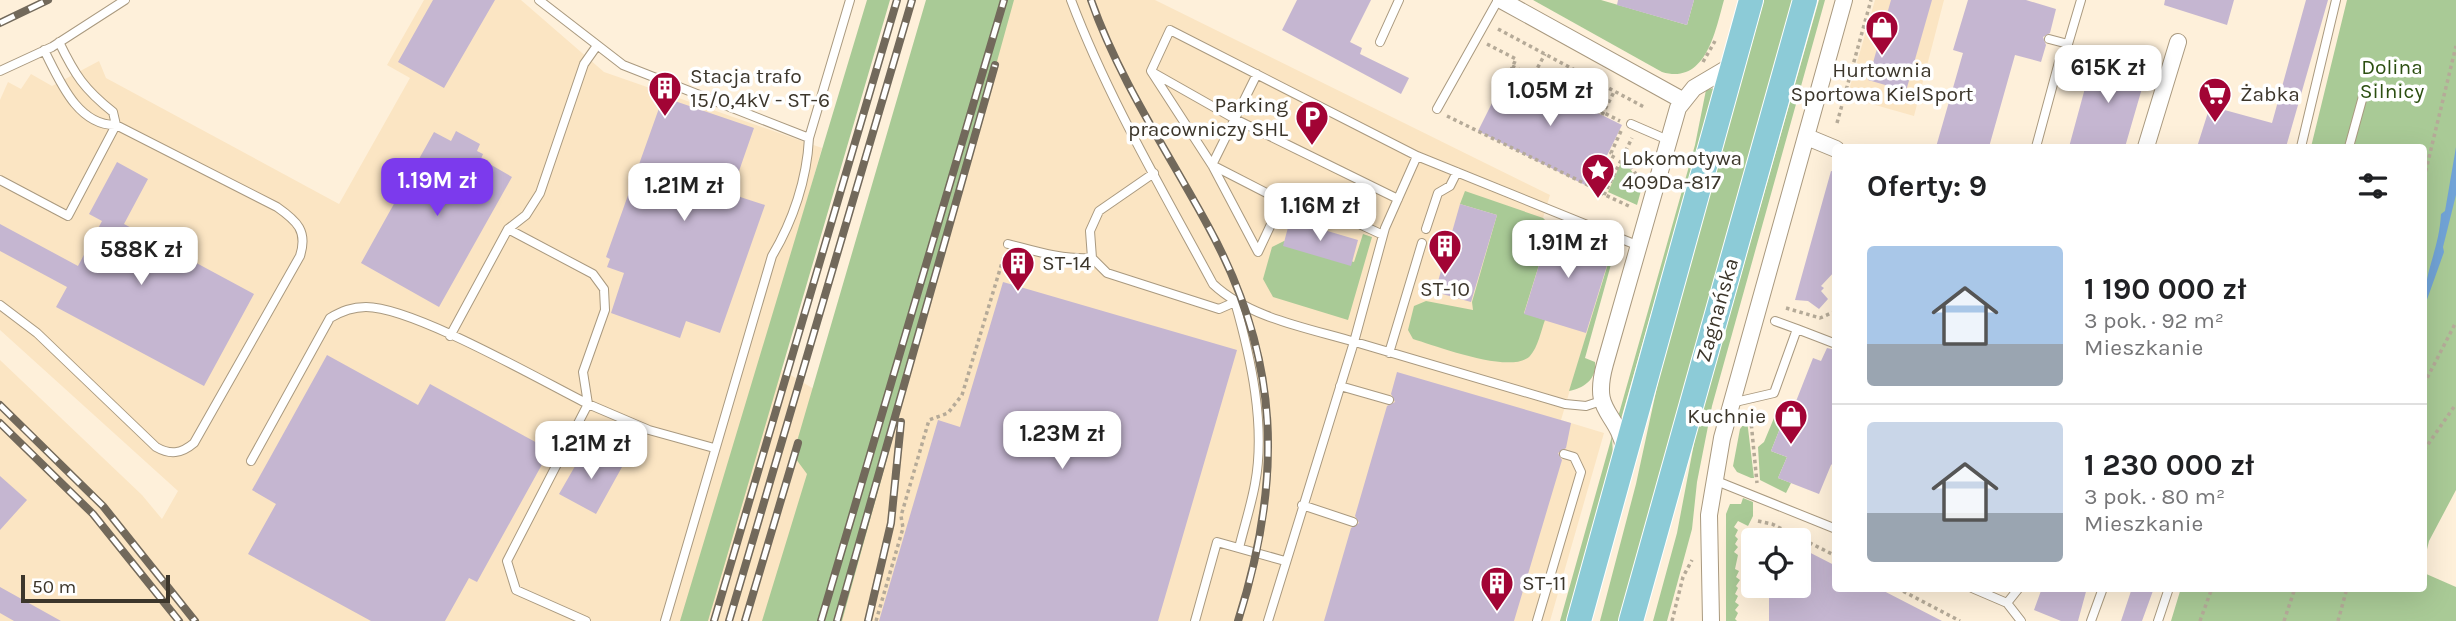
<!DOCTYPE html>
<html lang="pl">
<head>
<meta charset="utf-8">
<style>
  body { margin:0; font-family:Karla,sans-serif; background:#f6f6f6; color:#202124; height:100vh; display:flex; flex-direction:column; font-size:26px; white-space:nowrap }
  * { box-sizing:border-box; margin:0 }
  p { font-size:23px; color:#757577 }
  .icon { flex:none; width:38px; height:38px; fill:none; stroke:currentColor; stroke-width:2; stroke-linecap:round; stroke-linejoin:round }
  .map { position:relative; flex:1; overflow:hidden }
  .panel { position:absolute; left:1832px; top:144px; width:595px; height:448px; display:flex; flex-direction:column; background:#fff; border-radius:7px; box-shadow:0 7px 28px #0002 }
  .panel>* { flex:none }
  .controls { position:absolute; left:1741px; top:528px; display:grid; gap:14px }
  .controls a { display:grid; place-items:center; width:70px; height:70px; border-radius:7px; background:#fff; box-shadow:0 7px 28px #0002; font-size:35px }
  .scale { position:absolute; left:21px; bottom:18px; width:149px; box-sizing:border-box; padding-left:7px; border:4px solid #3c362b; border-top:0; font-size:19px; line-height:24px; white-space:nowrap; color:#3c362b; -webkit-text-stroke:5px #fff; paint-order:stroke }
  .price { position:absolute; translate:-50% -60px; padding:0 16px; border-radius:14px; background:#fff; color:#222; font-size:23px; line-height:46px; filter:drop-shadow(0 2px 4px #0008) }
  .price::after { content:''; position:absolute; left:50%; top:42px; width:21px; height:16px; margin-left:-10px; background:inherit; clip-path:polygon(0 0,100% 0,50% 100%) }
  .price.current { background:#7c3aed; color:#fff }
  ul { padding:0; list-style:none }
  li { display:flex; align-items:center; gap:21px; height:175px; padding:0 35px }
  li+li { border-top:2px solid #e0e0e0 }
  li span { display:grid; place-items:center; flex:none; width:196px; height:140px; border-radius:7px; color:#555 }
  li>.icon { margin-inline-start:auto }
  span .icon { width:84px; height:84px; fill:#fffc; stroke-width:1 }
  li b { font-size:30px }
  h2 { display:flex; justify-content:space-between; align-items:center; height:84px; padding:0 35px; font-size:30px }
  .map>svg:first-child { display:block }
</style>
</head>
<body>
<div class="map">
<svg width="2456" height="621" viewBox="0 0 2456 621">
  <rect width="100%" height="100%" fill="#fef0da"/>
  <path fill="#fbe5c3" d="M424 0H521L604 72 822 148 762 358 859 416 975 0H1155L1550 195 1543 218 1551 226 1613 246 1561 420 1604 433 1550 621H0V360L142 495 162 519 178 491 0 330V100L8 82 21 89 31 74 52 86 99 61 106 78 339 204 410 78 387 65Z
    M1875 0H1944L1914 116 1847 97Z"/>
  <path fill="#a9ca96" d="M867 0H890L708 621H680Z
    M926 0H1014L842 621H762L807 474 793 455Z
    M1533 0H1601L1687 25 1694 0H1724C1715 32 1706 85 1662 72Z
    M1764 0H1793L1619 621H1600L1636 484 1662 364Z
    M1819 0H1825L1712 406 1697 482 1692 529 1667 621H1653L1677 533 1696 433Z
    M2347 0H2456V490L2429 541 2424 562V147H2311Z
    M1714 88 1715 89 1621 419 1618 417 1695 145 1706 90Z
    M1623 158 1642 187 1637 205 1608 192Z
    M1465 191 1543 218 1551 226 1524 313 1545 320C1541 331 1538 347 1530 356 1511 375 1437 346 1413 339L1408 330 1414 306 1426 301 1473 310 1472 302 1497 215 1460 204Z
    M1363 234 1372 237 1348 320 1273 297 1263 279 1272 247 1284 241 1354 262Z
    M1614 244 1615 250 1585 358 1595 362C1597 379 1584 388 1569 391Z
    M1779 406 1788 408 1771 451 1787 457 1778 478 1791 483 1786 493 1760 480 1758 447 1764 442Z
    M1747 420 1754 478H1751L1737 472 1733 466 1740 429Z
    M1612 436 1613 457 1567 621H1560Z
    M1743 498 1753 502V516L1748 526 1738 521 1734 527 1738 530 1735 536 1738 539 1735 544 1738 547 1734 552 1738 555 1735 569 1739 571 1736 577 1740 580 1736 586 1738 588 1735 594 1738 596 1735 602 1739 605 1735 610 1738 613 1735 619 1737 621H1726V514L1730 504H1741Z
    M2424 573 2456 587V621H2171L2181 588H2424Z"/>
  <path fill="#71a3d6" d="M2456 147V195L2443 247 2444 252 2424 308C2424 270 2439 251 2441 214L2445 211Z"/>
  <path fill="#c5b6d1" d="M433 0H495L444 88 398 62Z
    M1297 0H1371L1350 42 1362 48 1360 54 1409 78 1401 94 1282 30Z
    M1618 0H1694L1687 25 1617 5Z
    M1891 0H1932L1906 91 1868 80Z
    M1968 0H2026L2056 9 2050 33 2043 37 2046 45 2041 62 2015 55 1989 147H1936L1963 53 1953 50Z
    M2165 0H2234L2227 25 2164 5Z
    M2306 0H2328L2286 147H2197L2210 106 2272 123Z
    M2094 55 2147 71 2125 147H2069Z
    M1509 69 1622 125 1591 188 1478 131Z
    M663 97 754 128 731 194 765 205 720 333 686 321 680 338 611 313 624 273 607 267 610 259 606 257Z
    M456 131 480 144 477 151 483 154 481 159 512 177 439 307 361 263 434 132 451 141Z
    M117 162 148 179 124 224 254 294 204 386 56 307 67 287 0 251V224L78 266 102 221 89 214Z
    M1831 171 1836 172V270L1821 286 1824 288 1821 291 1828 299 1819 309 1808 301 1795 300Z
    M1460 204 1497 215 1471 302 1435 292Z
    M1290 220 1358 240 1351 266 1283 246Z
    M1551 226 1613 246 1586 333 1524 314Z
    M1003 282 1237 350 1158 621H879L938 420 960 427Z
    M1827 348 1836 350V461L1831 465 1819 494 1778 478 1787 457 1771 451 1788 408 1793 409 1813 358 1821 361Z
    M327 355 418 405 430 384 550 450 477 582 469 578 445 621H371L248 554 276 504 252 490Z
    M1397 372 1571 423 1566 448 1558 453 1562 460 1514 621H1324L1351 528 1359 523 1355 516 1387 406 1395 402 1391 394Z
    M586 447 622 467 596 514 559 494Z
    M0 476 27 500 0 530Z
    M1799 547 1836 566V588H1878L1942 621H1769V586H1799Z
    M0 587 61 621H14L0 613Z
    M2042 588H2087L2078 621H2061L2034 610Z
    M2132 588H2154L2142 621H2121Z"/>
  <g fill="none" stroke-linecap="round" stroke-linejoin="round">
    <defs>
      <path id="service" d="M539 0 623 65 809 138 850 0
        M1071 0C1108 98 1163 191 1213 284 1249 318 1308 328 1355 342 1425 363 1495 384 1565 404L1586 406 1601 401
        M2049 39 2068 44 2081 0
        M1380 42 1399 0
        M0 71 52 47 125 0
        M1152 72 1235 119 1398 199
        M1257 74 1212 165 1282 201 1301 197 1383 235
        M1437 109 1498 0
        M1631 124 1668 140
        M2036 147 2059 62 2068 44
        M2301 147 2336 0
        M2349 147 2365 89
        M1154 173 1099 211 1090 231 1092 258 1107 273 1219 309 1235 302C1251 358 1266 426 1255 484 1251 506 1244 527 1239 548
        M0 180 68 216 116 125 113 112C84 89 75 75 59 42
        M1282 201 1258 252 1212 165 1151 71 1170 30 1417 156 1639 246
        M508 229 593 274 604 289 605 310 583 372 588 404 649 430 714 448
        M1426 229 1438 193 1450 186 1457 172
        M1008 244C1035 251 1063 260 1092 258
        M0 305 37 333 156 447C170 455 181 454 194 443L300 256C308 231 297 221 277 207L116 125C77 126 59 79 44 50
        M1797 329 1836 344
        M450 336 508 229 526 215 540 193 584 64 596 47
        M1389 353 1422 243
        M1340 386 1389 400
        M1731 403 1774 393 1797 329 1775 321
        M251 461 330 318C342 311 352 307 366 307 413 307 540 380 588 404L507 561 516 590 586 621
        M1714 480 1836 529
        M1302 505 1353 522
        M1972 588 2007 603 2021 621
        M2007 603 2019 588
        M665 621 772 256C793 221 807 179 809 138
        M1195 621 1217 542 1285 561
        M1268 621 1354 342 1385 228 1417 156
        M1537 621 1581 472 1574 457 1564 454
        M2091 621 2103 588
        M2158 621 2169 588"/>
      <path id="minor" d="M1501 0 1682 100
        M1807 137 1836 149
        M2146 147 2178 42
        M1625 451C1617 409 1591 415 1605 364L1678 108 1694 88 1733 65
        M1711 621 1709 515 1722 438 1844 0"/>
      <path id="primary" d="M1579 621 1751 0
        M1631 621 1805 0"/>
    </defs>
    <use href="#service" stroke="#a9997f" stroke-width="10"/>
    <use href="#minor" stroke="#a9997f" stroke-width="18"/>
    <use href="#primary" stroke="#fff" stroke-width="26"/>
    <path stroke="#b5aa98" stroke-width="3.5" stroke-dasharray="3.5 3.5" stroke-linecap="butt" d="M1864 27 1882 32
      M1498 29 1644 107
      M1487 44 1516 59 1511 70
      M1703 62 1715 41
      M1512 66 1620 121
      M1531 80 1545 54
      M1567 98 1580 73
      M1602 115 1614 92
      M1447 116 1602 192
      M1837 123 1871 0
      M1621 131 1611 153 1614 155 1597 185 1603 194 1631 207
      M1623 154 1639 179
      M2424 178 2456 46
      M1604 195 1632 138
      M1786 308 1820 318 1836 311
      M2424 384 2456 322
      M1750 411 1757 483
      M2424 450 2456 404
      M1834 462 1836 466
      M1758 521 1772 524 1836 556
      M1897 588 1960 621
      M876 621 903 528 901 516 929 420 948 413 962 395 1004 256
      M1672 621 1683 577 1692 560
      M2200 621 2212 588
      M2284 621 2295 588
      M2338 621 2347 588"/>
    <use href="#service" stroke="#fff" stroke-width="8"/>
    <use href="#minor" stroke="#fff" stroke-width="16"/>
    <use href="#primary" stroke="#8ccbd7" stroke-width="24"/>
    <defs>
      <path id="rail" d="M1091 0C1119 80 1168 152 1208 226 1281 359 1283 479 1238 621
        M0 23 48 0
        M0 405 103 506 195 621
        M0 423 93 514 179 621
        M714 621 897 0
        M729 621 912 0
        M745 621 798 443
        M821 621 1004 0
        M837 621 995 65
        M868 621 891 523 901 422"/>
    </defs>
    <use href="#rail" stroke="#72695b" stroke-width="8"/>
    <use href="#rail" stroke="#fff" stroke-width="5" stroke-dasharray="16" stroke-linecap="butt"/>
  </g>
  <defs>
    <symbol id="shop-pin" viewBox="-11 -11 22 30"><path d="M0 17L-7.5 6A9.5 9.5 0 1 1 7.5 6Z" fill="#a20435" stroke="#fff"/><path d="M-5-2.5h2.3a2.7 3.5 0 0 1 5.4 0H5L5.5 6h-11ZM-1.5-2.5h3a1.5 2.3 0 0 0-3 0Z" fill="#fff"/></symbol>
    <symbol id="building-pin" viewBox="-11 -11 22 30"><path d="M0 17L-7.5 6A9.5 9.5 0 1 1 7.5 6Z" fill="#a20435" stroke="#fff"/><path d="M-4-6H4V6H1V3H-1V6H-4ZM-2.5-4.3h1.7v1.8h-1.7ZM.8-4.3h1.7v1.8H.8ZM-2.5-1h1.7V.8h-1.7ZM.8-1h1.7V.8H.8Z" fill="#fff"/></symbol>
    <symbol id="supermarket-pin" viewBox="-11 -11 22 30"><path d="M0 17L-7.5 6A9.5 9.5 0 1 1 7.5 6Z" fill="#a20435" stroke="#fff"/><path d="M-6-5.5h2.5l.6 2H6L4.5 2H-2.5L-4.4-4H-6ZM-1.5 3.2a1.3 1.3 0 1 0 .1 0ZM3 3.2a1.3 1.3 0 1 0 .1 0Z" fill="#fff"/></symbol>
    <symbol id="parking-pin" viewBox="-11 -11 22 30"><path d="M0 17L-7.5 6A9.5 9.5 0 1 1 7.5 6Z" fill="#a20435" stroke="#fff"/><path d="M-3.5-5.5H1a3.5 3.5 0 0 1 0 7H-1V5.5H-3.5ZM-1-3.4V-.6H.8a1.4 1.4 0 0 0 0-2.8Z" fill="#fff"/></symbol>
    <symbol id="sight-pin" viewBox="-11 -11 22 30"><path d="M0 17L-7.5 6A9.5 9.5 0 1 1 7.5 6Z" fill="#a20435" stroke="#fff"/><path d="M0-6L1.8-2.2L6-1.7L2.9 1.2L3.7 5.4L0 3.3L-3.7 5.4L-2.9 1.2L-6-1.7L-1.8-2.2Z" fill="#fff"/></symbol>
  </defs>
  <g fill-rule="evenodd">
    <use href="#shop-pin" x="1863" y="8" width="38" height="52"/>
    <use href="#building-pin" x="646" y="69" width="38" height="52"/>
    <use href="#supermarket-pin" x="2196" y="75" width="38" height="52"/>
    <use href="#parking-pin" x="1293" y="98" width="38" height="52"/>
    <use href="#sight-pin" x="1579" y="151" width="38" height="52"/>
    <use href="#building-pin" x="1426" y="227" width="38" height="52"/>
    <use href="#building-pin" x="999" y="244" width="38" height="52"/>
    <use href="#shop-pin" x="1772" y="397" width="38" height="52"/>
    <use href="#building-pin" x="1478" y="564" width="38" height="52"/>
  </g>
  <g text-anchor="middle" stroke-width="7" stroke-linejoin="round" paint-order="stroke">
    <g font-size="21" fill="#2c4f11" stroke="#fff">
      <text x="2392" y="74">Dolina<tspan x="2392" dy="24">Silnicy</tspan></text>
    </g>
    <g font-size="21" fill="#3c362b" stroke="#fff" text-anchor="start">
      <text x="1882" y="77" text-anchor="middle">Hurtownia<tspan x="1882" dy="24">Sportowa KielSport</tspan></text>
      <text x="690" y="83">Stacja trafo<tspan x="690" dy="24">15/0,4kV - ST-6</tspan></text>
      <text x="2240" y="101">Żabka</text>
      <text x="1288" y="112" text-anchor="end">Parking<tspan x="1288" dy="24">pracowniczy SHL</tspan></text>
      <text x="1622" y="165">Lokomotywa<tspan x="1622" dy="24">409Da-817</tspan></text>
      <text x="1042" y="270">ST-14</text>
      <text x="1445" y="296" text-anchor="middle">ST-10</text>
      <text x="1766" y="423" text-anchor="end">Kuchnie</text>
      <text x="1522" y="590">ST-11</text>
    </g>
    <g font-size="21" fill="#3c362b" stroke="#fff">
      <text transform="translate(1717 310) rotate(-74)" y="7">Zagnańska</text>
    </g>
  </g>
</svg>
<div class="controls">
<a><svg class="icon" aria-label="locate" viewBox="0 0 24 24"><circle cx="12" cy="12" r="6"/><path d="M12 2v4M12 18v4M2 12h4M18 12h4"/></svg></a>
</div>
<div class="scale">50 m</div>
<b class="price" style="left:2108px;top:105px">615K zł</b>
<b class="price" style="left:1550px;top:128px">1.05M zł</b>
<b class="price current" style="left:437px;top:218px">1.19M zł</b>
<b class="price" style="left:684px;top:223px">1.21M zł</b>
<b class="price" style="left:1320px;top:243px">1.16M zł</b>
<b class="price" style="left:1568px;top:280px">1.91M zł</b>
<b class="price" style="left:141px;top:287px">588K zł</b>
<b class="price" style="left:1062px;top:471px">1.23M zł</b>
<b class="price" style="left:591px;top:481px">1.21M zł</b>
<section class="panel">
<h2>Oferty: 9<svg class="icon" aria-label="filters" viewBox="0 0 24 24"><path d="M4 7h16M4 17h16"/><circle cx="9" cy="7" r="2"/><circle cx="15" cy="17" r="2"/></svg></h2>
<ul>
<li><span style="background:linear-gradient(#a9c7e8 70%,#9aa5b1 0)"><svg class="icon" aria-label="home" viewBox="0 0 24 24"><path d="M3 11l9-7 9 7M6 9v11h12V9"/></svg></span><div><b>1 190 000 zł</b><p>3 pok. · 92 m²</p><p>Mieszkanie</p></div></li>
<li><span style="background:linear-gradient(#c9d6e8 65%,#9aa5b1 0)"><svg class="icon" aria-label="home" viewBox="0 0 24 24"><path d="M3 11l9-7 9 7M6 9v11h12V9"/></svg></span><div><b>1 230 000 zł</b><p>3 pok. · 80 m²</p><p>Mieszkanie</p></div></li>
</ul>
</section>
</div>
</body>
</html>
